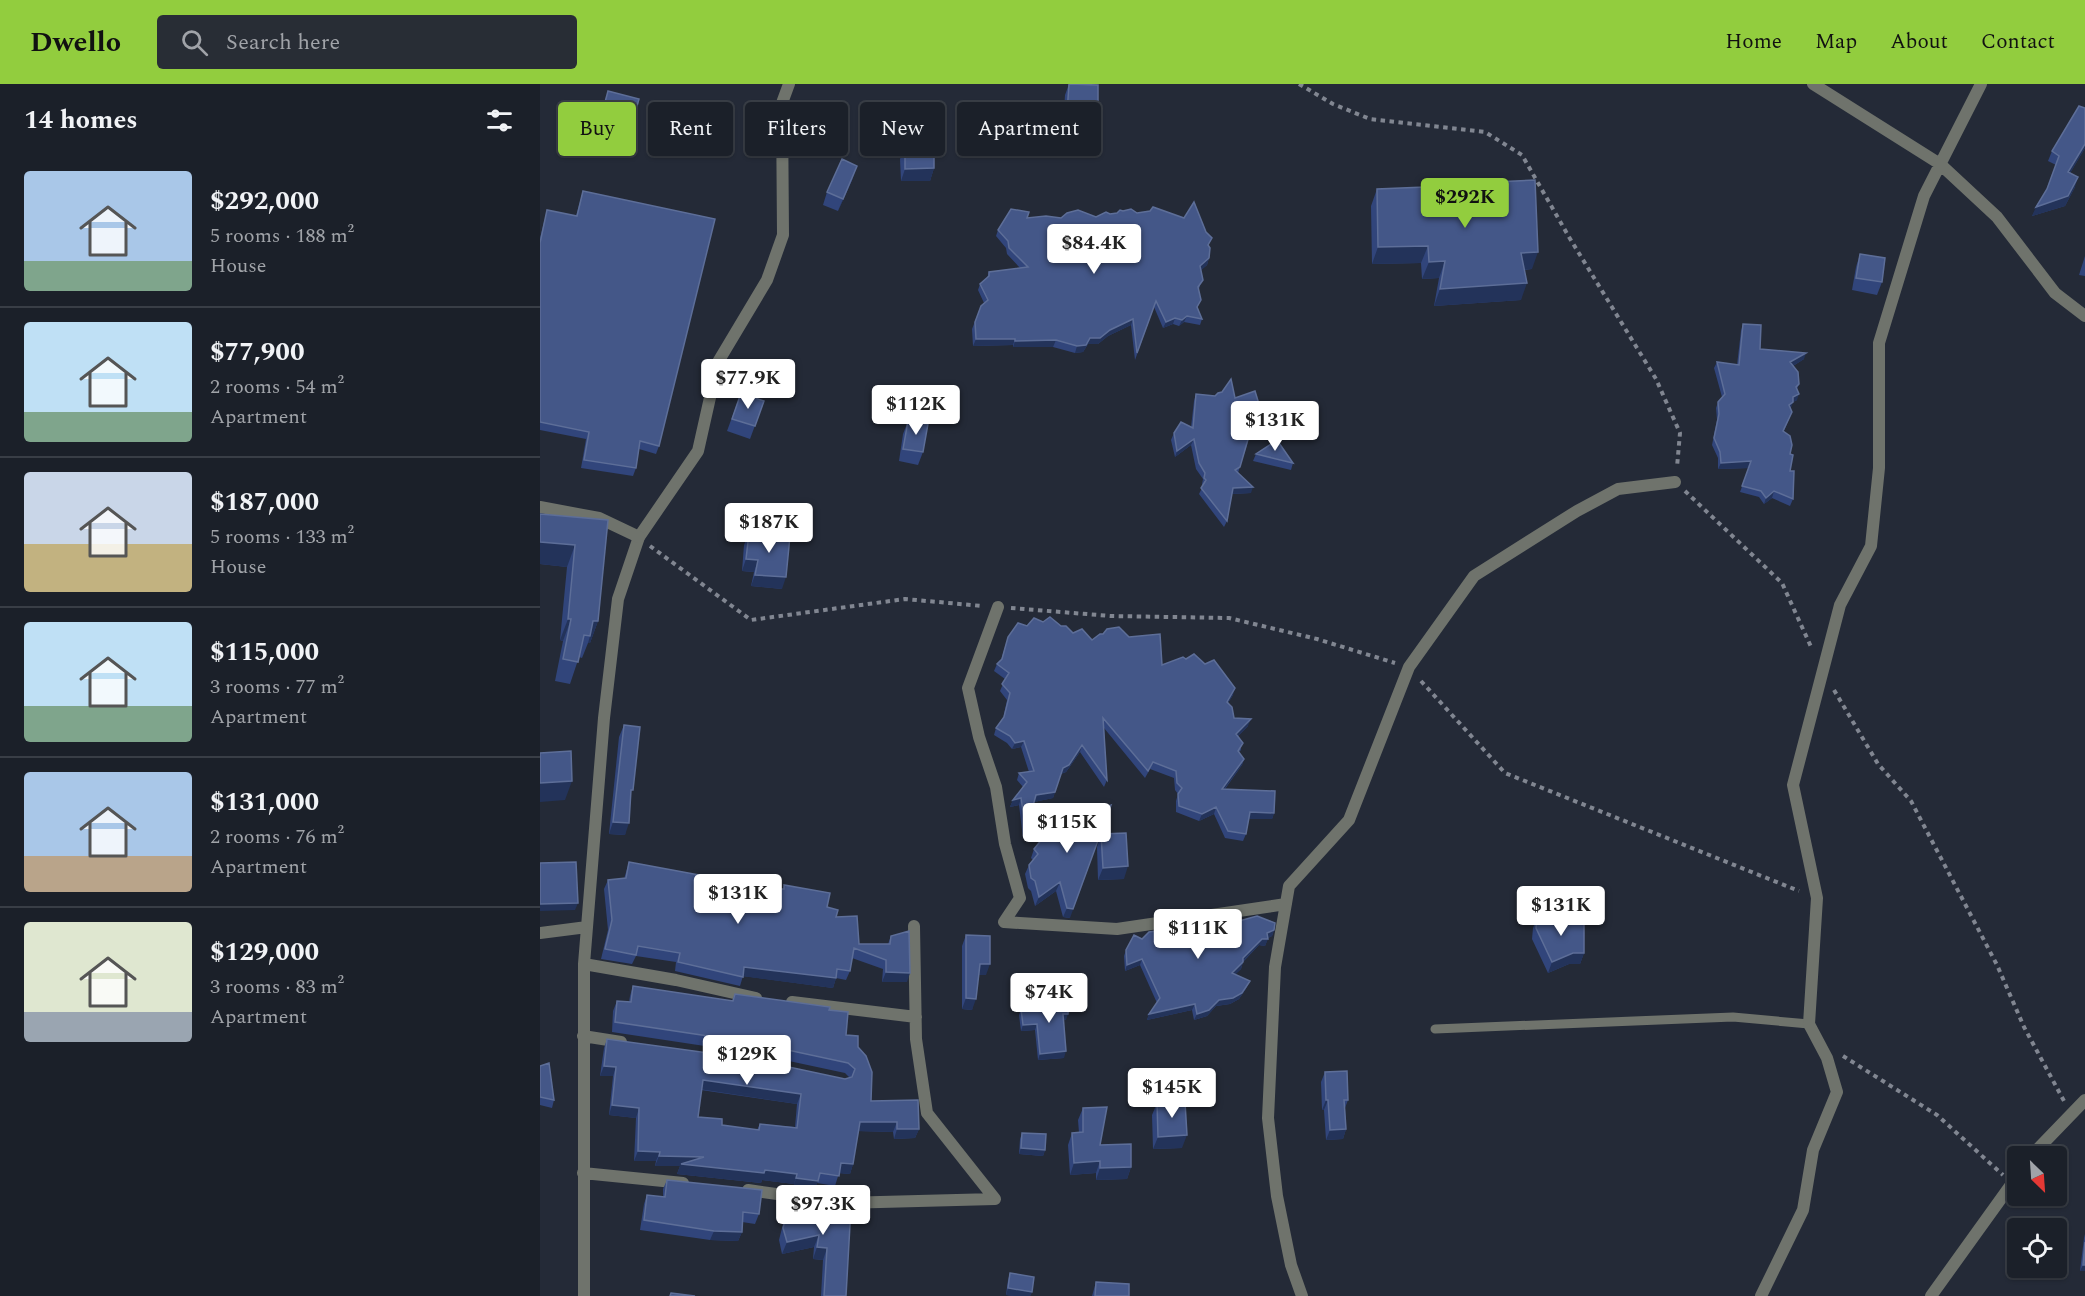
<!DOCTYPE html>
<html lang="en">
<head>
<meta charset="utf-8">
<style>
  body { margin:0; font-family:Spectral,serif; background:#282d35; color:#f1f3f6; height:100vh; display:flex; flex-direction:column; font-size:22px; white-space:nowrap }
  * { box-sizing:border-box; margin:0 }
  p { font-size:20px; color:#a0a3a8 }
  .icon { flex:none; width:33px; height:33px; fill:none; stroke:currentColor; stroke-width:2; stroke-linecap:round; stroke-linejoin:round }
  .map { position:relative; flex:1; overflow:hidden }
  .drawer { display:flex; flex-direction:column; background:#1b2029; width:540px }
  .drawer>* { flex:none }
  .hud { position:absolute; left:18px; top:18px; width:570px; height:54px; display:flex; gap:12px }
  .needle { width:39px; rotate:155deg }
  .buttons { position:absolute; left:1467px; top:1062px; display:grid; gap:12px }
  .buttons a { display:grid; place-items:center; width:60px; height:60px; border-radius:6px; background:#1b2029; box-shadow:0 2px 4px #0004,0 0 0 2px #393e46; font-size:30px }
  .price { position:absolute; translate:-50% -51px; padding:0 14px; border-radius:6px; background:#fff; color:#222; font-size:20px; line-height:39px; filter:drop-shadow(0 2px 3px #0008) }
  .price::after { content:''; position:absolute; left:50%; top:36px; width:18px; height:14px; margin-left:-9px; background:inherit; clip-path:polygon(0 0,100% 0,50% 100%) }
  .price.on { background:#92cd3e; color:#111 }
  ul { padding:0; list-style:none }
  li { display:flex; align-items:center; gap:18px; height:150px; padding:0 24px }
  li+li { border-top:2px solid #393e46 }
  li span { display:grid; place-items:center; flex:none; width:168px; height:120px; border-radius:6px; color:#555 }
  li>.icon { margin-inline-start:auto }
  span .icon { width:72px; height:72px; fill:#fffc; stroke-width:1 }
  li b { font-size:26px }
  h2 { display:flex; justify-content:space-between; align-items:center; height:72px; padding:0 24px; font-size:26px }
  .chip { padding:0 21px; border-radius:6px; background:#1b2029; box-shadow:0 2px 4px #0004,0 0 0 2px #393e46; font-size:21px; line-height:54px }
  .chip.on { background:#92cd3e; color:#111 }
  header { display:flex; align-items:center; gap:36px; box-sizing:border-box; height:84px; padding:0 30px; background:#92cd3e; color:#111 }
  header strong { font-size:28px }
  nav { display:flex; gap:33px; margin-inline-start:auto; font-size:21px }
  .search { width:420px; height:54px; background:#282d35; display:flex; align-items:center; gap:15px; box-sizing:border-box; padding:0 21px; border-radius:6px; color:#a0a3a8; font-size:22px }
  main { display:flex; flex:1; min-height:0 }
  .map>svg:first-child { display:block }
</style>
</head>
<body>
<header>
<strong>Dwello</strong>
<div class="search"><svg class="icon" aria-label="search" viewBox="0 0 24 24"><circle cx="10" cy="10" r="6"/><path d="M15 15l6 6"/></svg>Search here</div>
<nav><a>Home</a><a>Map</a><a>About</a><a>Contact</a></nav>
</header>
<main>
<section class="drawer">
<h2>14 homes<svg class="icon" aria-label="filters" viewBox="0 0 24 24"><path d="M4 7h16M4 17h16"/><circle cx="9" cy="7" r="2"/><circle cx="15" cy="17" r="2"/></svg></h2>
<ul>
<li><span style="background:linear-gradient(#a9c7e8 75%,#7fa58c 0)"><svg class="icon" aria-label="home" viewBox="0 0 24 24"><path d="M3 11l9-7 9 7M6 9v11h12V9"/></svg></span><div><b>$292,000</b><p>5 rooms · 188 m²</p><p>House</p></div></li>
<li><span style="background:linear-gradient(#bfe0f5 75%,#7fa58c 0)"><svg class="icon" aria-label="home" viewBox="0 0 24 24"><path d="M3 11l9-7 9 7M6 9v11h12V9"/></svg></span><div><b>$77,900</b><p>2 rooms · 54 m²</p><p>Apartment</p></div></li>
<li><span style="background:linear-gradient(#c9d6e8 60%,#c2b280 0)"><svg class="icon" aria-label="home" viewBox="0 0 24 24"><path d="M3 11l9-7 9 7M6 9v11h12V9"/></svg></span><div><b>$187,000</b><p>5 rooms · 133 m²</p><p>House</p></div></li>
<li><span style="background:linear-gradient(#bfe0f5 70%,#7fa58c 0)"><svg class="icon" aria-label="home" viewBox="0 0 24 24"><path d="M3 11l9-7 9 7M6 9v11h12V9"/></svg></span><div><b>$115,000</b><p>3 rooms · 77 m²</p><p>Apartment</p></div></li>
<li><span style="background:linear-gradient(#a9c7e8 70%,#b9a48a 0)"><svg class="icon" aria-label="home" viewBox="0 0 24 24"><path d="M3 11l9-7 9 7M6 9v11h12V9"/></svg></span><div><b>$131,000</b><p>2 rooms · 76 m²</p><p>Apartment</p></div></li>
<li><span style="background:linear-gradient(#dfe7d0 75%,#9aa5b1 0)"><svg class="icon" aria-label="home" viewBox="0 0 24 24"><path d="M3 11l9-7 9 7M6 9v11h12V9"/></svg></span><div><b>$129,000</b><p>3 rooms · 83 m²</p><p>Apartment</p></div></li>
</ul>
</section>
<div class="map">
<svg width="1545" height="1212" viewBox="0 0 1545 1212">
  <rect width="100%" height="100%" fill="#242a37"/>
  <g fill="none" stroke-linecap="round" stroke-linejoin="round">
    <path stroke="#818691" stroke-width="4" stroke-dasharray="4.5 4.5" stroke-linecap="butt" d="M759 0 793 20 830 35 945 48 982 71 1029 153 1116 295 1140 349 1137 383
      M1145 407 1242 499 1272 565
      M110 462 211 536 365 515 442 522
      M471 524 571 532 689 534 777 555 855 579
      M881 597 965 689 1259 807
      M1294 606 1338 680 1371 717 1457 881 1484 943 1524 1017
      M1303 972 1397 1031 1463 1091"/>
    <path stroke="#6f736c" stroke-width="9" d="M895 945 1193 933 1269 940"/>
    <path stroke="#6f736c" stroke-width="12" d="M1273 0 1400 80 1457 133 1515 209 1545 232
      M458 523 428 604 439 653 456 703 465 760 480 814 464 838 577 845 746 820
      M374 842 376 955 387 1029 455 1115
      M0 849 47 843
      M44 880 136 896 216 914
      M252 918 376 933
      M43 952 81 958
      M1491 1072 1545 1016
      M43 1089 143 1099
      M208 1106 302 1119 455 1115
      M44 1212V880L64 634 78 515 99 453 158 367 178 278 227 196 243 151 242 19 249 0
      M762 1212 751 1181 737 1112 728 1034 735 883 749 802 809 736 869 583 934 492 1037 427 1078 405 1135 398
      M1221 1212 1263 1126 1273 1066 1297 1008 1287 974 1269 940 1277 814 1253 701 1300 521 1331 462 1339 384V259L1384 112 1441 0
      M1391 1212 1478 1091"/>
    <path stroke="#6f736c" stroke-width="12" d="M0 423 59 434 99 453"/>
  </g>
  <path fill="#31457b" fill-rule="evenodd" d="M529 0 555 35 554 47 550 58 522 56 525 11Z
    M68 7 91 43 87 55 61 47 64 36 59 35Z
    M1545 24V64L1530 89 1535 103 1525 122 1492 132 1507 105 1516 81 1508 77 1512 67Z
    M365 63 394 84 390 97H361L360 75Z
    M313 94 298 127 283 121 287 108Z
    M933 99 992 185 984 186 981 216 894 222 899 194 882 195 881 179 832 180 831 122 837 105 932 102Z
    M43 107 119 362 116 370 99 365 96 384 93 392 41 384 46 355 0 346V154L7 126 36 132Z
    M570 130 669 162V174L667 181 661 186 660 202 659 205 658 223 657 225 662 235 660 241 644 238 639 242 633 240 623 244 614 223 595 276 591 241 568 252 558 260H548L543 268 535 269 513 263H473V261L433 262 432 245 441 222 444 219 438 206 440 200 447 194 449 188 480 184 467 170 466 164 456 152 458 146 487 134 556 133Z
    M1320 170 1342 198 1337 211 1312 206 1316 183Z
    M1545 172V192L1539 191Z
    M1203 240 1220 265 1264 275 1253 282 1259 300 1257 305V316L1253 318 1250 324 1252 328 1244 347 1250 370V387L1253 415 1250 422 1232 414 1224 420 1219 413 1200 408 1209 384 1178 385V374L1172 361 1177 336 1176 324 1178 318 1182 313 1174 284 1177 278 1197 281 1201 247Z
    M201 309 224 317 210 355 187 347Z
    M656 310 695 314 719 320 717 326 713 331 712 345 698 389 711 409 692 410 687 437 684 443 659 410 663 402 662 400 663 395 656 385 651 361 635 373 631 356 634 349 651 343 654 317Z
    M368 337 383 368 378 381 359 377 363 350Z
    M716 370 753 379 751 386 713 377Z
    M0 430 68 436 58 537 50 559H48L42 574 39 573 30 600 15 597 23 557 20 556 27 483 0 480Z
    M209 449 242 505 211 502 214 488 202 487 204 461Z
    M503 538 521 542 533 549 552 556 589 553 622 581 693 611 688 619 694 634 708 642 698 652 701 666 699 668 704 675 702 681 685 705 734 729 732 735H708L706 750 703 757 685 754 674 730 659 737 636 728V717L638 710 635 706 634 694 610 685 605 694 564 644 567 696 564 703 540 668 526 688 521 690 513 714 494 718 483 754 479 721 470 723 473 716 483 703 477 696 479 689 489 688 481 663 472 665 467 659 454 651 456 644 463 635 467 616 460 607 465 595 454 587 457 580 461 576 468 553 487 542Z
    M84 641 91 714 85 751 69 750 79 653Z
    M519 734 530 834 523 833 516 807 495 822 491 807 488 804 485 790 489 781 493 776 491 774 494 765Z
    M561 750 584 795 558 796 557 763Z
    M89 778 235 805H243L244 801 287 823 319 860H348L351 852 367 898H342L343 885 312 874 310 887 306 896 296 894 293 904 203 892 200 902 135 887 136 878 96 872 92 880 61 875 68 846 64 805 68 796 84 795Z
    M997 833 1044 869 1040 880H1029L1008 889 992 855 993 844Z
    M676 835 699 837 734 846 732 852 728 854 725 862 719 861 703 878 701 885 695 890 707 903 699 915 690 920 676 922 667 932 654 936 652 926 607 936 609 930 617 919 600 881 585 887 584 872 586 866 602 855 663 836Z
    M426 851 446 891H439L432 926 422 925V862Z
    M93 902 192 917 195 910 289 926 306 951 318 963 331 1017 379 1045 375 1054 354 1055 353 1048 318 1047 313 1080 310 1090 299 1089 295 1102 277 1099 274 1107 253 1104 254 1100 222 1096 221 1099 137 1090 140 1082H115L116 1077H94L96 1034 69 1031 73 992H60L64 964 67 955 305 995 310 994 305 989 211 969 72 948 73 927 77 917 89 918 90 912ZM161 1006 257 1020 255 1043 220 1040 217 1046 182 1041 158 1033Z
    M506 914 526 936H523L524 974 498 976 495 946 481 947 479 931 481 925 503 923Z
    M0 982 14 1016 12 1024 0 1021Z
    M785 988 808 1016 805 1024 806 1045 803 1055 786 1056 784 1026H782L781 998Z
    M617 1019 642 1064 613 1065 612 1031Z
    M543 1024 560 1061 591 1083 587 1095 556 1096V1089L530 1091 528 1061 532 1049H539L538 1036Z
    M482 1049 505 1066 503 1072 479 1070 480 1055Z
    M127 1096 219 1130 215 1140 202 1138V1148L198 1157 170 1156 100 1146 104 1120 107 1111 123 1113V1105Z
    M253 1107 272 1120 306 1212H281L283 1176 273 1175 274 1163 242 1170 239 1156 248 1120Z
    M1545 1150V1187H1540L1544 1154Z
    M470 1189 492 1208 490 1212H475L466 1211 468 1196Z
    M556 1198 589 1212H552Z"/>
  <path fill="#23335a" d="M526 44 554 47 550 58 522 56Z
    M1545 60V64L1525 98 1528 88Z
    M317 82 313 94 298 127 303 115Z
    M394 84 390 97H361L365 85Z
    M1538 93 1535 103 1525 122 1492 132 1496 123Z
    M888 162 881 179 832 180 838 163Z
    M998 168 992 185 975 186 981 169Z
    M669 174 667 181 658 189 660 182Z
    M905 177 899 194 882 195 889 178Z
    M987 199 981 216 894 222 900 205Z
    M647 232 644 238 639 242 642 236Z
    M635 234 633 240 623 244 626 238Z
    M593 235 591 241 568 252 558 260H548L543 268 535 269 537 262 550 254Z
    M436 255H475L473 261 433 262Z
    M516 256 513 263H473L475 257Z
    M1266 269 1264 275 1248 285 1250 278Z
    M1259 310 1257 316 1253 318 1251 324 1247 328 1253 313Z
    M714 339 712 345 700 349 702 343Z
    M654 355 651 361 635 373 637 367Z
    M1211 377 1209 384 1178 385 1181 379Z
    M713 403 711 409 691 410 693 404Z
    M1234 407 1232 414 1224 420 1226 414Z
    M0 458 35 461 27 483 0 480Z
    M206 475 218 476 214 488 202 487Z
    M215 491 246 493 242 505 211 502Z
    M28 535H31L23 557 20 556Z
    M53 537H58L50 559H48L50 552Z
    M695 604 693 611 684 625 687 618Z
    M711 635 708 642 693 657 696 650Z
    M484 657 481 663 472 665 475 659Z
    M542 661 540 668 526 688 520 690 523 684Z
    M704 675 702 681 680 711 682 705Z
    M32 697 25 716 0 718V699Z
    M515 708 513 714 494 718 496 711Z
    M481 714 479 721 470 723 473 716Z
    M676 723 674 730 659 737 662 730Z
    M710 728 734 729 732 735H707Z
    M568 730 530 834 523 833 527 824Z
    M73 738 89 739 85 751 69 750Z
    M588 782 584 795 558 796 563 784Z
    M520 798 516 807 495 822 499 813Z
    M38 819 35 826 0 827V820Z
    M734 846 732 852 726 855H728L725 862 719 861 700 880 703 874 727 849Z
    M1033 869H1044L1040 880H1029L1008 889 1012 878Z
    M602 875 600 881 585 887 587 881Z
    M703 878 701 885 690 896 692 889Z
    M440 880H450L446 891H436Z
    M204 883 296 894 293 904 201 892Z
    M346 888 370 889 367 898H342Z
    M710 897 707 903 699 915 690 920 676 922 667 932 654 936 657 930Z
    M426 914 436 915 432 926 422 925Z
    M655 920 652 926 607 936 609 930Z
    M523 930H528L526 936H520Z
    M497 940 495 946 481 947 483 941Z
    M526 967 524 974 498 976 500 970Z
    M64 982 76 983 73 992H60Z
    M163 996 261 1010 257 1020 159 1005Z
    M786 1016H788L784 1026H782Z
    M72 1021 99 1024 96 1034 69 1031Z
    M320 1038H357L353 1048 316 1047Z
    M357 1045H379L375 1054 354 1055Z
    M806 1045 803 1055 786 1056 790 1046Z
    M647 1051 642 1064 613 1065 618 1053Z
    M481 1064 505 1066 503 1072 479 1070Z
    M98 1067 120 1068 116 1077H94Z
    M119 1072 164 1073 225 1086 257 1090 254 1100 222 1096 221 1099 137 1090 140 1082H115Z
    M560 1077 556 1089 530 1091 534 1079Z
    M301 1079 313 1080 310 1090 297 1089Z
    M591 1083 587 1095 556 1096 560 1084Z
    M256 1094 278 1097 274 1107 253 1104Z
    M174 1147 202 1148 198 1157 170 1156Z
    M279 1151 274 1163 242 1170 247 1158Z
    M277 1163 287 1164 283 1176 273 1175Z
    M1543 1181H1545V1187H1540Z
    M468 1204 492 1208 490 1212H475L466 1211Z"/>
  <path fill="#445788" stroke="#5d6e98" stroke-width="1.5" fill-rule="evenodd" d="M529 0 558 1V27H556L554 47 526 44Z
    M68 7 99 15 91 43 65 34 68 23 64 22Z
    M1539 22 1545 24V60L1528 88 1538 93 1528 112 1496 123 1507 105 1519 72 1512 67Z
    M394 62V84L365 85V63Z
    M302 75 317 82 303 115 287 108Z
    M995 96 998 168 981 169 987 199 900 205 905 177 889 178 888 162 838 163 837 105 934 101 933 99Z
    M43 107 175 135 119 362 100 357 96 384 44 376 49 348 0 338V159L7 126 37 132Z
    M654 118 666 148 672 154 668 161 670 164 669 174 660 182 663 196 658 203 661 216 657 223 662 235 647 232 642 236 635 234 626 238 616 217 597 269 593 235 570 246 560 254H550L546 261 537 262 516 256 475 257V255H436L435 238 441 222 448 216 440 200 449 192V188L488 183 469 164 468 157 458 146 471 125 489 128 487 134 506 132 521 134 527 129 538 126 556 133 566 128 570 130 577 129 580 126 583 127 591 125 597 129 610 127 613 123 644 134Z
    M1320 170 1345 174 1342 198 1316 194Z
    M1203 240 1221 241 1220 265 1266 269 1250 278 1258 288 1259 300 1256 303 1259 310 1253 313V318L1249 321 1252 328 1243 347 1250 352 1252 361 1250 370 1253 371 1250 387H1254L1253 415 1234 407 1226 414 1221 407 1202 402 1211 377 1181 379 1180 368 1174 354 1179 330 1178 318 1185 310 1177 278 1199 281Z
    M691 295 695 314 715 307 719 320 713 328 714 339 702 343 711 345 700 383 695 386 713 403 693 404 687 437 661 404 666 396 664 394 665 389 659 379 654 355 637 367 634 349 641 338 653 344 656 310 675 312 678 309 682 308Z
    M201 309 224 317 215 342 192 335Z
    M368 337 388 340 383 368 363 365Z
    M737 356 753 379 716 370Z
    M0 430 68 436 58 537H53L50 552 44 551 38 578 23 575 31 535H28L35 461 0 458Z
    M209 449 250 452 246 493 215 491 218 476 206 475Z
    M510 533 521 542H526L533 549 542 545 552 556 560 550H563L567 545 579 543 589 553 620 550 622 581 643 573 646 575 654 570 665 580 674 576 695 604 687 618 692 623 694 634 711 635 696 650 703 659 698 667 704 675 682 705 735 707 734 729 710 728 706 750 688 747 676 723 662 730 639 722 638 710 642 704 637 699 636 687 613 678 608 687 563 634 567 696 542 661 529 681 523 684 515 708 496 711 486 747 481 714 473 716 487 698 479 689 494 687 484 657 475 659 470 652 456 644 464 633 470 609 462 600 469 589 457 580 462 575 468 553 478 539 487 542 494 534 503 538Z
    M84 641 100 643 93 706H91L89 739 73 738Z
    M31 667 32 697 0 699V669Z
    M571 721 533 825 527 824 520 798 499 813 495 797 491 794 489 781 498 770 494 765 519 734 545 732Z
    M586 749 588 782 563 784 561 750Z
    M36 778 38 819 0 820V779Z
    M89 778 235 805H244V801L290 809 287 823 298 826 296 833 317 832 319 860H350L351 852 369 847 370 889 346 888V876L314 864 310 887 297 885 296 894 204 883 203 893 138 878 140 869 98 862 96 871 65 865 72 836 68 796 86 794Z
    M717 832 735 839 734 846 727 849 728 855H722L703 874V878L692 889 710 897 702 909 693 914 679 916 669 926 657 930 655 920 609 930 620 914 602 875 587 881 586 866 594 851 602 855 609 848 616 847 619 841 661 835 663 836 673 833 676 835 698 833 699 837Z
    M997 833 1044 837V869H1033L1012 878 996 844Z
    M426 851 450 852V880H440L436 915 426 914Z
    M93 902 193 917 195 910 290 923 289 926 308 928 306 951 318 952V963L326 972 332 988 331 1017 378 1016 379 1045H357V1038H320L313 1080 301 1079 299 1092 280 1089 278 1097 256 1094 257 1090 225 1086 224 1089 141 1080 164 1073 119 1072 120 1068 98 1067 99 1024 72 1021 76 983 64 982 67 955 212 975 305 995 312 993 315 985 308 979 215 959 75 938 77 917 91 918ZM163 996 261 1010 257 1044 220 1040 219 1046 182 1041V1035L158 1033Z
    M506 914 529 915 528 930H523L526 967 500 970 497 940 483 941 481 925 506 922Z
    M9 979 14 1016 0 1013V982Z
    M807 987 808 1016H804L806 1045 790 1046 788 1016H786L785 988Z
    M645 1018 647 1051 618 1053 617 1019Z
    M567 1023 560 1061 591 1060V1083L560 1084V1077L534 1079 532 1049 543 1048V1024Z
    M482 1049 506 1050 505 1066 481 1064Z
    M127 1096 222 1106 219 1130 203 1128 202 1148 174 1147 104 1136 107 1111 125 1113Z
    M253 1107 275 1110 272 1120 311 1123 306 1212H284L287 1164 277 1163 279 1151 247 1158 243 1144Z
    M1545 1158V1181H1543Z
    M470 1189 494 1193 492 1208 468 1204Z
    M556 1198 589 1200V1212H555Z
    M131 1209 155 1212H130Z"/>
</svg>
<div class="buttons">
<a><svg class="needle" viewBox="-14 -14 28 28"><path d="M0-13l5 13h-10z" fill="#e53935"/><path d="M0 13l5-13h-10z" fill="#a0a3a8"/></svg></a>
<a><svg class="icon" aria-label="locate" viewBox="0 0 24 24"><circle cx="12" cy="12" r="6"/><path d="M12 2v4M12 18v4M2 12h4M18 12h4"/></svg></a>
</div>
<b class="price on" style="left:925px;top:145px">$292K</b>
<b class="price" style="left:554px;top:191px">$84.4K</b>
<b class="price" style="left:208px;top:326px">$77.9K</b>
<b class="price" style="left:376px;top:352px">$112K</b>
<b class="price" style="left:735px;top:368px">$131K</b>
<b class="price" style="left:229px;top:470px">$187K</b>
<b class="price" style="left:527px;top:770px">$115K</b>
<b class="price" style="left:198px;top:841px">$131K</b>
<b class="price" style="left:1021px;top:853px">$131K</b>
<b class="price" style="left:658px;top:876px">$111K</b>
<b class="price" style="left:509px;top:940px">$74K</b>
<b class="price" style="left:207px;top:1002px">$129K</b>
<b class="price" style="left:632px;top:1035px">$145K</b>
<b class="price" style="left:283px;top:1152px">$97.3K</b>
<div class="hud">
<a class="chip on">Buy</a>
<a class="chip">Rent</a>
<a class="chip">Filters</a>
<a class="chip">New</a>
<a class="chip">Apartment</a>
</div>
</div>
</main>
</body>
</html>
